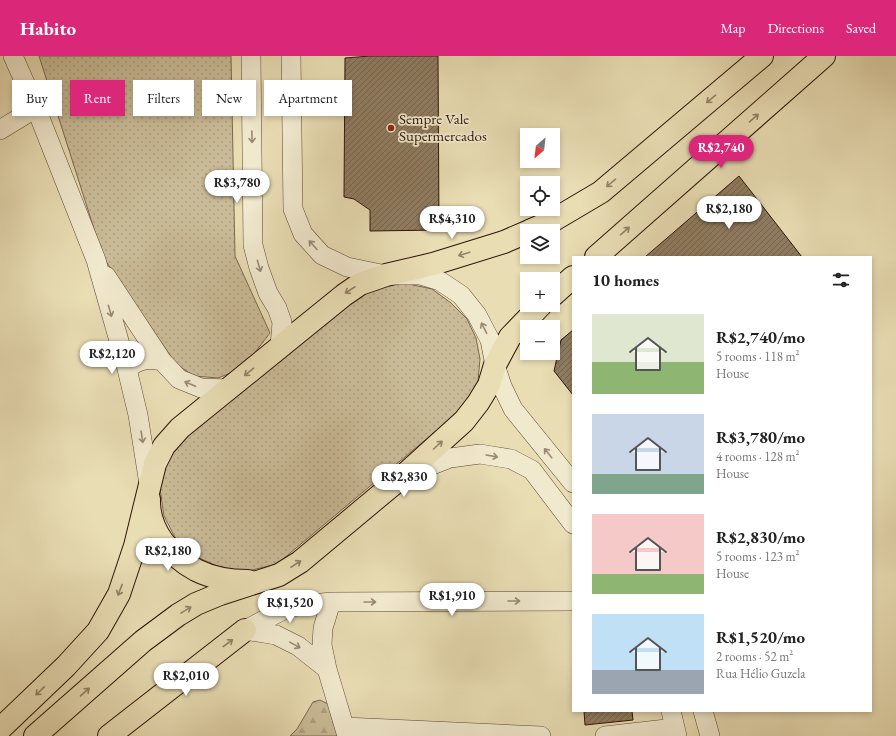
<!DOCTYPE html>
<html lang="en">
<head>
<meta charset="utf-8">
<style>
  body { margin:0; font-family:"EB Garamond",serif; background:#f6f6f6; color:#222; height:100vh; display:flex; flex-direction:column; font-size:15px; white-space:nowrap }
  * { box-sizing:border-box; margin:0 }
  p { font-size:13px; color:#767676 }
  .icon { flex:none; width:22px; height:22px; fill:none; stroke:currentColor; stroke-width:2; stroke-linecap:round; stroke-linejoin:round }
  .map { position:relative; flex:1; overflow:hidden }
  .side { position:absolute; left:572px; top:200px; width:300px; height:456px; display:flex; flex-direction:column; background:#fff; border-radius:0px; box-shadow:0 2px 6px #0003 }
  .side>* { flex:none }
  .top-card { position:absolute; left:12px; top:24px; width:380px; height:36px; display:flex; gap:8px }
  .needle { width:26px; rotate:208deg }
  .buttons { position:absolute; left:520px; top:72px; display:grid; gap:8px }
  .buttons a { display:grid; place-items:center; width:40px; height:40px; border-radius:0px; background:#fff; box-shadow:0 2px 6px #0003; font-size:20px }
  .price { position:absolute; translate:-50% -34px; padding:0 9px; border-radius:14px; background:#fff; color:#222; font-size:13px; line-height:26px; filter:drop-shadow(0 1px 2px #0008) }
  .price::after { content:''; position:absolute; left:50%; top:24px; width:12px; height:9px; margin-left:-6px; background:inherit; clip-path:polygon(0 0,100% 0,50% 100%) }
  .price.selected { background:#db2777; color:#fff }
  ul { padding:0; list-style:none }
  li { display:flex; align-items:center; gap:12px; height:100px; padding:0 20px }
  li span { display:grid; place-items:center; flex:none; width:112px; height:80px; border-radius:0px; color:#555 }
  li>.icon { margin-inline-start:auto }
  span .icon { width:48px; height:48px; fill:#fffc; stroke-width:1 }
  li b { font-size:17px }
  h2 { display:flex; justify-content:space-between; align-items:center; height:48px; padding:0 20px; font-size:17px }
  .chip { padding:0 14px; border-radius:0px; background:#fff; box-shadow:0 2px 6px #0003; font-size:14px; line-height:36px }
  .chip.selected { background:#db2777; color:#fff }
  header { display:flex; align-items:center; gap:24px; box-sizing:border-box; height:56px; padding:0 20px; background:#db2777; color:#fff }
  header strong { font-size:19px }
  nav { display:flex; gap:22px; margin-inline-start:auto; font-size:14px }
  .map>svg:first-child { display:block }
</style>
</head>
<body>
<header>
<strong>Habito</strong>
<nav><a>Map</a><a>Directions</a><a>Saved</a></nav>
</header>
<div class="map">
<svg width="896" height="680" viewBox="0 0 896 680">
  <defs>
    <pattern id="forest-firs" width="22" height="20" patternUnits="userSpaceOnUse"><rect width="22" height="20" fill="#c9bb97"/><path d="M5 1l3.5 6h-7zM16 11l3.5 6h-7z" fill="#ada081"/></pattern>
    <pattern id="park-dots" width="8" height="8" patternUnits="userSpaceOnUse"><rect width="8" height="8" fill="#c9bb97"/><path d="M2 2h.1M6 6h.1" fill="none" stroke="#ada081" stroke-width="1.8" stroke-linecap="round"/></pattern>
    <pattern id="building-hatch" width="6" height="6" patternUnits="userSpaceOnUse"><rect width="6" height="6" fill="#8f7c61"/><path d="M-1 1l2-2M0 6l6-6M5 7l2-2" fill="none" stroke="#75644e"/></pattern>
  </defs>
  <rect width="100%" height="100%" fill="#e9ddb4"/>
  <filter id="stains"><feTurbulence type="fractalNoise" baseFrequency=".005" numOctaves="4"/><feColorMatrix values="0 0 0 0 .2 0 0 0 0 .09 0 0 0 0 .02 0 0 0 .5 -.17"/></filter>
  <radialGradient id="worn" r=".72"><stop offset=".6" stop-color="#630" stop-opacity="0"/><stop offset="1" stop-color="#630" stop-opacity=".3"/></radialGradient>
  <path fill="url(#forest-firs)" stroke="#7c6750" d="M320 644 330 649 351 680H290L297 673 313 646Z"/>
  <path fill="url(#park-dots)" stroke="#7c6750" d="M39 0H231L235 200 270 277 243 312 218 322 194 320 176 308 103 201Z
    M404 227 432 233 451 247 467 263 476 282 480 303 478 325 467 349 277 508 248 515 224 513 197 501 176 483 164 460 160 433 165 407 183 383 351 244 382 229Z"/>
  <path fill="url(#building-hatch)" stroke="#2e1308" d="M370 0H438L439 174 370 175V154L354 143 344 141 345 2Z
    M739 120 802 201H645Z
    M573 274V339L554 315 561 284Z
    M584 655H632L633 664 585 669Z"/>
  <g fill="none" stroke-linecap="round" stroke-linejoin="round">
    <defs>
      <path id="minor" d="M13 0 36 52 96 204 127 313 138 359 149 428
        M251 0 253 189 259 212 268 237 277 252 282 266 280 291
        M291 0 293 153 303 178 322 199 347 211 386 219H420L440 225 461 239 477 259 490 284 495 309 502 330 513 353 573 427
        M0 74 36 52
        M106 220 162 305 179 323 201 332 228 333
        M127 313C140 303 146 302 162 305
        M407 419 450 402 480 398 511 403 532 414 573 468
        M331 546 323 572 322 589 327 613 347 680
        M245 574 289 551 331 546 573 545
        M245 574 276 579 298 590 327 613
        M671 655 677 680
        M703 655 710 680
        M345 671 541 680
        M605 680 675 672"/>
      <path id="major" d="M529 175 552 165 601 136 762 0
        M596 201 824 0
        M553 239 573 221
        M149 443C148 474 170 500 196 514 212 522 231 525 248 525
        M0 673 66 610 98 575 119 538 135 490 155 408 164 390 180 372 344 239 360 228 386 219 433 208 504 186 527 176
        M35 680 143 585 178 559 196 548 220 538 279 519 300 506 402 421 464 365 478 347 489 329 495 309 510 281 541 249
        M109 680 245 574"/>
    </defs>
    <use href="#minor" stroke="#5d4633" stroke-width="20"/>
    <use href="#major" stroke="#2e1308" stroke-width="24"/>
    <use href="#minor" stroke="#f1e9ce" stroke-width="19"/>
    <use href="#major" stroke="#e9ddb4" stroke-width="22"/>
  </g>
  <defs><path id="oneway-shaft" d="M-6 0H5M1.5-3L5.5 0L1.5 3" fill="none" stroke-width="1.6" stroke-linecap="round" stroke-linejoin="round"/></defs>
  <g stroke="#958267">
    <use href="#oneway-shaft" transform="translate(711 43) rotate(140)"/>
    <use href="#oneway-shaft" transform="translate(754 62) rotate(-41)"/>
    <use href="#oneway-shaft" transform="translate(611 127) rotate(140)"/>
    <use href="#oneway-shaft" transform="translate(625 175) rotate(-41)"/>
    <use href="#oneway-shaft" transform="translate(464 198) rotate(163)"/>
    <use href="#oneway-shaft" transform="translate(350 234) rotate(147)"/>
    <use href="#oneway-shaft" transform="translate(249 316) rotate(141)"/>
    <use href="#oneway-shaft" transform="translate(438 389) rotate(-42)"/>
    <use href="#oneway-shaft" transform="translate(296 508) rotate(-33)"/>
    <use href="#oneway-shaft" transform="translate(120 534) rotate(111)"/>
    <use href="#oneway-shaft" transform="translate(186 554) rotate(-31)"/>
    <use href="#oneway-shaft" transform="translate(228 587) rotate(-37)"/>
    <use href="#oneway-shaft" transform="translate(40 635) rotate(136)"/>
    <use href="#oneway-shaft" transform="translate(85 636) rotate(-41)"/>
  </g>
  <g stroke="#998975">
    <use href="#oneway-shaft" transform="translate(252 81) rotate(89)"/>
    <use href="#oneway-shaft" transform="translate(313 189) rotate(-132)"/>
    <use href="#oneway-shaft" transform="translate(259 210) rotate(74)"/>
    <use href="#oneway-shaft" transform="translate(110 255) rotate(74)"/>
    <use href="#oneway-shaft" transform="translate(484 272) rotate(-117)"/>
    <use href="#oneway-shaft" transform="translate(190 328) rotate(-157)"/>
    <use href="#oneway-shaft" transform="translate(142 381) rotate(81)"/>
    <use href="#oneway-shaft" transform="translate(548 397) rotate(-129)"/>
    <use href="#oneway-shaft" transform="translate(492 400) rotate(10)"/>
    <use href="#oneway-shaft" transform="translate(514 545)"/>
    <use href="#oneway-shaft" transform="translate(370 546)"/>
    <use href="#oneway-shaft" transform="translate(295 589) rotate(29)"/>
  </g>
  <circle fill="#8f2418" stroke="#f1e9ce" stroke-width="1.5" cx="391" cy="72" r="4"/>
  <g text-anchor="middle" stroke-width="3.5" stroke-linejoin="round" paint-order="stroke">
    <g font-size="15" fill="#2e1308" stroke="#f1e9ce" text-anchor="start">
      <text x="399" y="68">Sempre Vale<tspan x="399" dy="17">Supermercados</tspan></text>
    </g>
  </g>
  <rect width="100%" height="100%" filter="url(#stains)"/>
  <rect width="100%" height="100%" fill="url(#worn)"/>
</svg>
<div class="buttons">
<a><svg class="needle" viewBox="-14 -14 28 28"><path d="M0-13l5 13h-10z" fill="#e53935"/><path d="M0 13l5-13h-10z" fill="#767676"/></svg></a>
<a><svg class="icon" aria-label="locate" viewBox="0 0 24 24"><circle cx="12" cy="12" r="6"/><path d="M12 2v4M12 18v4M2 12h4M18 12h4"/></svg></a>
<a><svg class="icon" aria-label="layers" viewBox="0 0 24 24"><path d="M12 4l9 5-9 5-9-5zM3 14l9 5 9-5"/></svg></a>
<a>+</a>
<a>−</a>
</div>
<b class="price selected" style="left:721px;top:113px">R$2,740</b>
<b class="price" style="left:237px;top:148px">R$3,780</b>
<b class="price" style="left:729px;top:174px">R$2,180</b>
<b class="price" style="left:452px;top:184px">R$4,310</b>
<b class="price" style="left:112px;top:319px">R$2,120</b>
<b class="price" style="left:404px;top:442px">R$2,830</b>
<b class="price" style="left:168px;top:516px">R$2,180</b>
<b class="price" style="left:452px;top:561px">R$1,910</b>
<b class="price" style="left:290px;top:568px">R$1,520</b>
<b class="price" style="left:186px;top:641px">R$2,010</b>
<div class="top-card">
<a class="chip">Buy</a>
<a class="chip selected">Rent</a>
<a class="chip">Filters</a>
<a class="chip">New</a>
<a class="chip">Apartment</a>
</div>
<section class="side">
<h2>10 homes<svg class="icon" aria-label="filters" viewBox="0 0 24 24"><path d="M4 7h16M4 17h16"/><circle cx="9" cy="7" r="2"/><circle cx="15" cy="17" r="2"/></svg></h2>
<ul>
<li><span style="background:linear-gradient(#dfe7d0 60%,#8fb573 0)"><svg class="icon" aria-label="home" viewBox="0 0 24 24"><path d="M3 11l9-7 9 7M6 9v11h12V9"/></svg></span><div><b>R$2,740/mo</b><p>5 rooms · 118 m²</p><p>House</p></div></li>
<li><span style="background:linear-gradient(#c9d6e8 75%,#7fa58c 0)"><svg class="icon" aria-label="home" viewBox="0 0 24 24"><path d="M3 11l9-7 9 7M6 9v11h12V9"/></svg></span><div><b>R$3,780/mo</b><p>4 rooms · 128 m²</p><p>House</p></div></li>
<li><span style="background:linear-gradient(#f6c9c9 75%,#8fb573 0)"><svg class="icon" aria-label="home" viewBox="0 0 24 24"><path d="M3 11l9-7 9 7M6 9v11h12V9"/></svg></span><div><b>R$2,830/mo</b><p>5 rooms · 123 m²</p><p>House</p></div></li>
<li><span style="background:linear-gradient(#bfe0f5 70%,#9aa5b1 0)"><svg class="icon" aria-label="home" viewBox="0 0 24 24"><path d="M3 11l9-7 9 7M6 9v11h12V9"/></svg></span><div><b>R$1,520/mo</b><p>2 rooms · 52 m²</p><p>Rua Hélio Guzela</p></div></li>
</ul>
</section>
</div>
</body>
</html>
